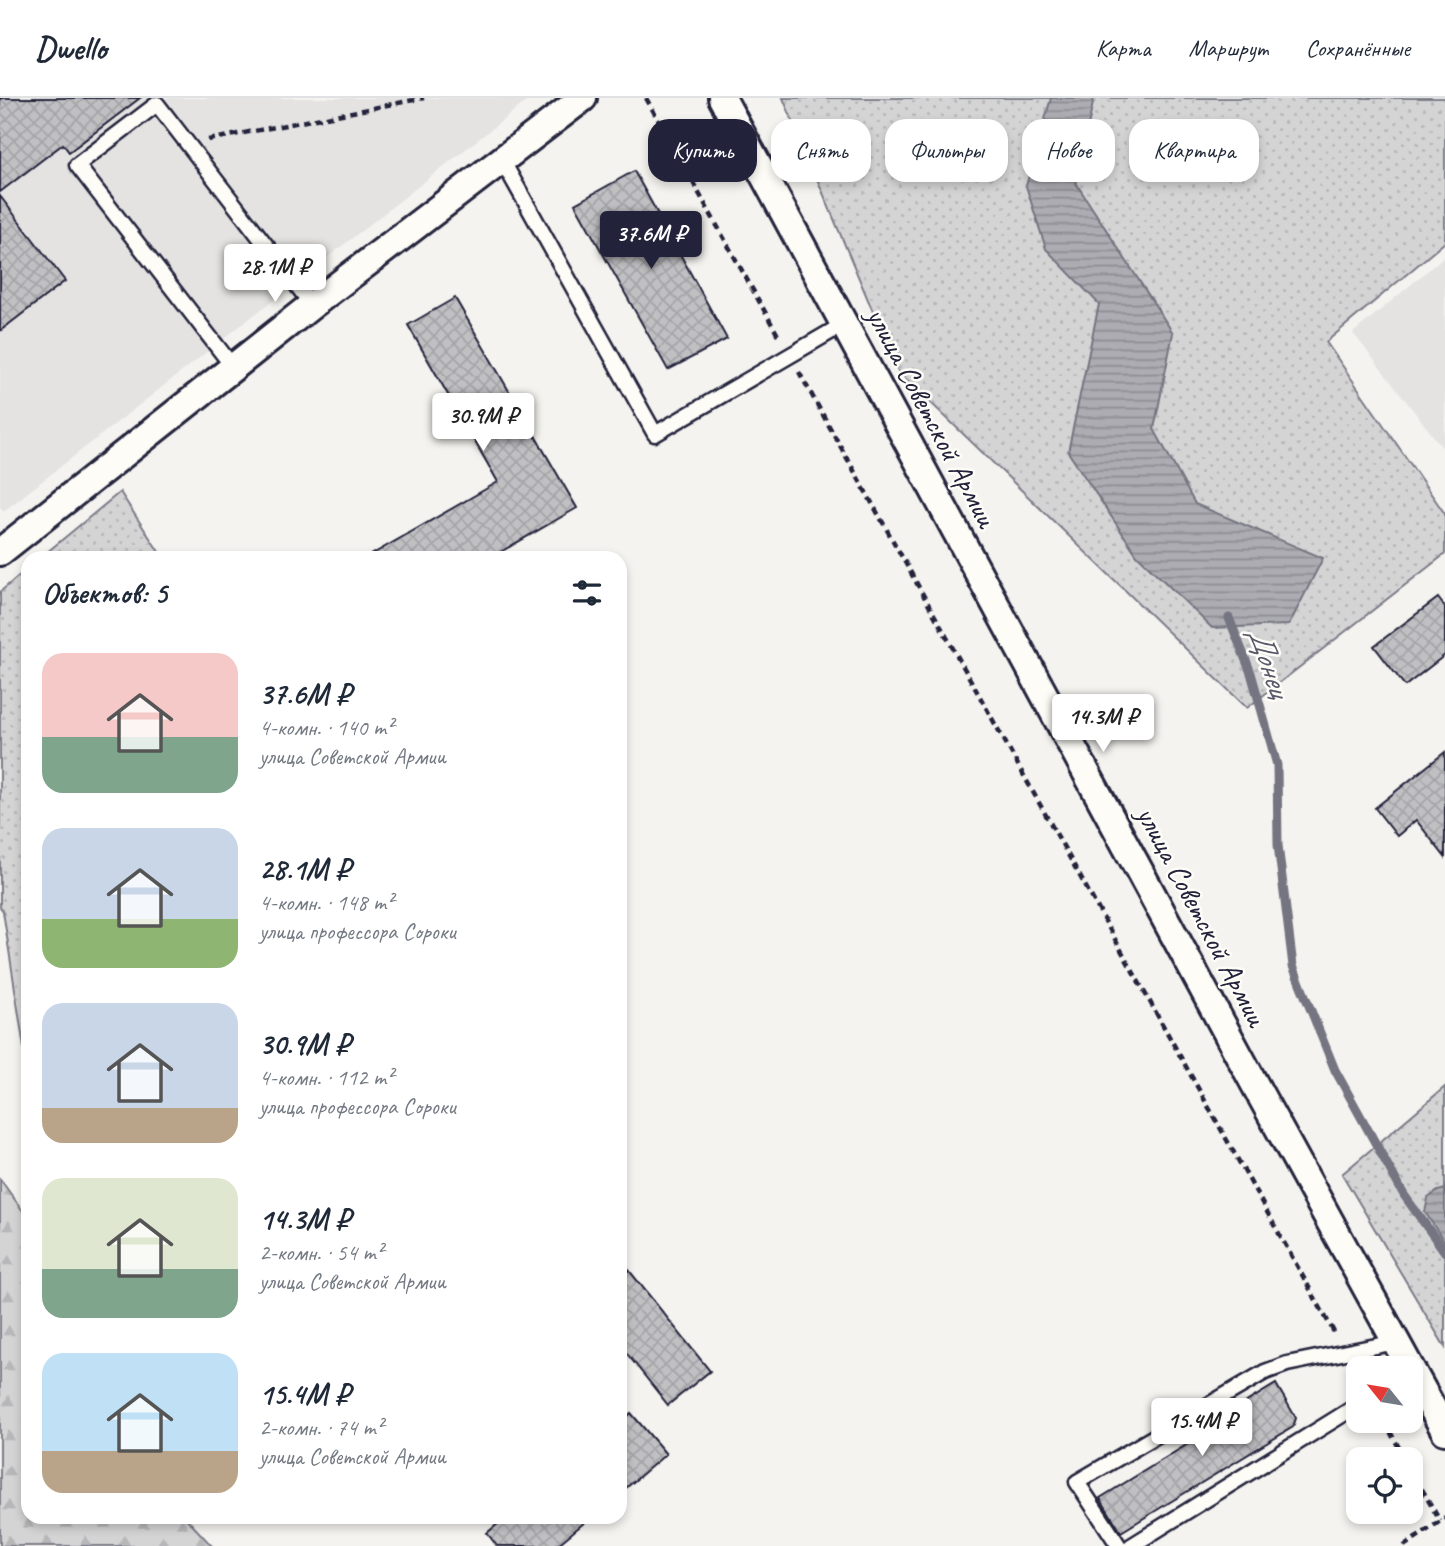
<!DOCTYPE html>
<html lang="ru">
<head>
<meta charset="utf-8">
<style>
  body { margin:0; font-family:Caveat,sans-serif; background:#f6f6f7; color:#1f2937; height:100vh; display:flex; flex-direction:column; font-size:26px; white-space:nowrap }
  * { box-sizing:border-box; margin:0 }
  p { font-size:23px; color:#747a83 }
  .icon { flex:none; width:38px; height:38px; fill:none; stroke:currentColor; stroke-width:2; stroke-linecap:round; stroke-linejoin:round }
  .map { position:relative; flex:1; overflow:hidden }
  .panel { position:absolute; left:21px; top:453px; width:606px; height:973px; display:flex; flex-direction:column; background:#fff; border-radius:21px; box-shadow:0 4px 10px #0003 }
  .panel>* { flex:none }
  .guide { position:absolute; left:648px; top:21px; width:665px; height:63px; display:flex; gap:14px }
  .needle { width:46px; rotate:300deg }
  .fabs { position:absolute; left:1346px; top:1258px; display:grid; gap:14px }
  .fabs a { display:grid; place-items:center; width:77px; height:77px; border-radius:14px; background:#fff; box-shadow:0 4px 10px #0003; font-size:35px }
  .price { position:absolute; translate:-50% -60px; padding:0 16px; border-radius:7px; background:#fff; color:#222; font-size:23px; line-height:46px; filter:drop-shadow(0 2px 4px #0008) }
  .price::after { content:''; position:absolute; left:50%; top:42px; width:21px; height:16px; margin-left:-10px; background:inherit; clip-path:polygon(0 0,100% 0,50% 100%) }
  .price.on { background:#22223b; color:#fff }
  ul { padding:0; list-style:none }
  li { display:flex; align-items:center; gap:21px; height:175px; padding:0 21px }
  li span { display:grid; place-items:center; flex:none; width:196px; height:140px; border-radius:21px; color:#555 }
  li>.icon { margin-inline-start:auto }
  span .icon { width:84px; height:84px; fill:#fffc; stroke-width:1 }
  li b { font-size:30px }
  h2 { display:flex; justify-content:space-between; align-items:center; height:84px; padding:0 21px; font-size:30px }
  .chip { padding:0 24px; border-radius:21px; background:#fff; box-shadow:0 4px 10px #0003; font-size:24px; line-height:63px }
  .chip.on { background:#22223b; color:#fff }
  header { display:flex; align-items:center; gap:42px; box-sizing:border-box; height:98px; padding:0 35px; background:#fff; border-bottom:2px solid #e0e1e3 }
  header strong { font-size:33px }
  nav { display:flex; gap:38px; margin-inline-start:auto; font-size:24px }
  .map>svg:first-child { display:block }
</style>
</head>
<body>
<header>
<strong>Dwello</strong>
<nav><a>Карта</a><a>Маршрут</a><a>Сохранённые</a></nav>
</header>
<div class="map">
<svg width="1445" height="1448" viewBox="0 0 1445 1448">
  <defs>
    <pattern id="grass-dots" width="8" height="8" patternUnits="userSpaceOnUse" patternTransform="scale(1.75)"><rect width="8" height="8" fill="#d5d4d5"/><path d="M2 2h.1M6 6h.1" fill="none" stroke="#b7b6b8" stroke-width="1.8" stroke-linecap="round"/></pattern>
    <pattern id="forest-firs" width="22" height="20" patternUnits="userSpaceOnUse" patternTransform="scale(1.75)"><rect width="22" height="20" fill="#d5d4d5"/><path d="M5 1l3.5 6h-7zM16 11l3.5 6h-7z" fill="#b7b6b8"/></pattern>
    <pattern id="water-rules" width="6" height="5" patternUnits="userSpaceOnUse" patternTransform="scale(1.75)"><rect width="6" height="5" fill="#acacb2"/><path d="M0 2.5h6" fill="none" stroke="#8c8c92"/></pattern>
    <pattern id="building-cross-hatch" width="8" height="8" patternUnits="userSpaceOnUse" patternTransform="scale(1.75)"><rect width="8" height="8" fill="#c0bfc2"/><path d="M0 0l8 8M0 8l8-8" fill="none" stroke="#a5a4a8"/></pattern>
  </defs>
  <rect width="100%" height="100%" fill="#f4f3ef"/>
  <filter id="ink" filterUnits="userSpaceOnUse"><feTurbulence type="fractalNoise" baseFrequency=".0143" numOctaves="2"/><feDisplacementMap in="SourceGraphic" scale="14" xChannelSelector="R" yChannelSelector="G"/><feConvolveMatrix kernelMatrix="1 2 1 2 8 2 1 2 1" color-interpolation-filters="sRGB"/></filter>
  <g filter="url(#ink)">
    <path fill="#e4e3e2" d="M0 0H531L4 413 0 409Z
      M1445 158V353L1353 235Z"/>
    <path fill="url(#grass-dots)" stroke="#7c7b88" stroke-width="2" d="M783 0H1445V144L1326 244 1445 416V456L1247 610 898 273Z
      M120 394 163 460H40Z
      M28 470V976L3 813 0 809V494Z
      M1445 989V1249L1342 1076Z"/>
    <path fill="url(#forest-firs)" stroke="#7c7b88" stroke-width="2" d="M0 1081 28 1120V1419H185L212 1448H0Z"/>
    <path fill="url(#water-rules)" stroke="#757582" stroke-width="2" d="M1051 0H1094L1076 85 1173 235 1154 331 1195 406 1323 460 1289 527 1212 530 1137 457 1068 354 1099 206 1046 151 1026 88Z
      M1445 1091V1145L1425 1114 1428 1100 1438 1093Z"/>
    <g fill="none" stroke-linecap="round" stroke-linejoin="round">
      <path stroke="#757582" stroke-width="9" d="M1229 520 1251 575 1277 667 1278 747 1293 868 1335 972 1404 1097 1445 1154"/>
    </g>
    <path fill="url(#building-cross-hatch)" stroke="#22223b" stroke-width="2" d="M0 0H140L69 54 63 46 0 94Z
      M634 73 727 241 668 272 575 106Z
      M0 98 65 183 0 233Z
      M455 200 577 410 490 460H366L498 384 408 227Z
      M1438 500 1445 509V557L1405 588 1374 548Z
      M1445 654V759L1416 722 1397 738 1375 710Z
      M620 1161 710 1273 668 1307 620 1247Z
      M1276 1286 1296 1320 1293 1329 1121 1434 1100 1400 1196 1341 1194 1336Z
      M631 1315 666 1356 620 1395V1325Z
      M506 1419H591L556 1448H497L487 1435Z"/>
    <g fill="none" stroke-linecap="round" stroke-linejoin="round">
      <defs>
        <path id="service" d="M502 62 655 336 844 226
          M233 269 77 67 157 6 312 207
          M1119 1448 1077 1384 1265 1274 1287 1266 1396 1244
          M1131 1448 1358 1307"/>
        <path id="minor" d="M722 0 1261 998 1445 1333
          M0 454 312 207 583 0"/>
      </defs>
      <use href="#service" stroke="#22223b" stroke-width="19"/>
      <use href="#minor" stroke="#22223b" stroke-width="32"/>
      <path stroke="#22223b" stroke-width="4.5" stroke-dasharray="7 5" stroke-linecap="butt" d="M646 0 779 239
        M208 42 424 0
        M799 274 1335 1236
        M1384 1323 1406 1362
        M1410 1370 1440 1423
        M1404 1448 1445 1420"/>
      <use href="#service" stroke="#fdfcf7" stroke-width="14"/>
      <use href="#minor" stroke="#fdfcf7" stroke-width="26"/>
    </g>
  </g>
  <g text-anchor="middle" stroke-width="5" stroke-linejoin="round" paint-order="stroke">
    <g font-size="30" fill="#22223b" stroke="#fdfcf7">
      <text transform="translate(932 319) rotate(62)" y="10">улица Советской Армии</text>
      <text transform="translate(1202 818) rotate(62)" y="10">улица Советской Армии</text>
    </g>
    <g font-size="32" font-style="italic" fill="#59596b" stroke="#fdfcf7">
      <text transform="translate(1270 564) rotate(71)" y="11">Донец</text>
    </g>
  </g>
</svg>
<div class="fabs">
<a><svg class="needle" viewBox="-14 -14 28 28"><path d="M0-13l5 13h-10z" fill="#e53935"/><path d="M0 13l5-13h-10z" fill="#747a83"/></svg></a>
<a><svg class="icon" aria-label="locate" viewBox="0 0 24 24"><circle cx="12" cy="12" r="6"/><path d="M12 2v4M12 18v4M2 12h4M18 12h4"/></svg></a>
</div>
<b class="price on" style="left:651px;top:173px">37.6M ₽</b>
<b class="price" style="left:275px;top:206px">28.1M ₽</b>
<b class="price" style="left:483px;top:355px">30.9M ₽</b>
<b class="price" style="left:1103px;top:656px">14.3M ₽</b>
<b class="price" style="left:1202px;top:1360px">15.4M ₽</b>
<div class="guide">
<a class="chip on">Купить</a>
<a class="chip">Снять</a>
<a class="chip">Фильтры</a>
<a class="chip">Новое</a>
<a class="chip">Квартира</a>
</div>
<section class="panel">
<h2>Объектов: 5<svg class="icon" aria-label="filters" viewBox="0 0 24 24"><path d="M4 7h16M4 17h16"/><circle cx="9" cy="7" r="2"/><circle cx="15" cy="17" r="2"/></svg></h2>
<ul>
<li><span style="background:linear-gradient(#f6c9c9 60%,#7fa58c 0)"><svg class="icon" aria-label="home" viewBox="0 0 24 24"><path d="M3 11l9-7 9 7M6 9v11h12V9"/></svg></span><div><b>37.6M ₽</b><p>4-комн. · 140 m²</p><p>улица Советской Армии</p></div></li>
<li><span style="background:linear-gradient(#c9d6e8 65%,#8fb573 0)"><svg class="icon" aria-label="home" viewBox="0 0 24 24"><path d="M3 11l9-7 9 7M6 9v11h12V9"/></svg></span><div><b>28.1M ₽</b><p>4-комн. · 148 m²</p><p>улица профессора Сороки</p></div></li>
<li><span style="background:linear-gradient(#c9d6e8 75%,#b9a48a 0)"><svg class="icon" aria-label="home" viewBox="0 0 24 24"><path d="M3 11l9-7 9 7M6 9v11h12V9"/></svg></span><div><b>30.9M ₽</b><p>4-комн. · 112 m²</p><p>улица профессора Сороки</p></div></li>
<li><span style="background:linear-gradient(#dfe7d0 65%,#7fa58c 0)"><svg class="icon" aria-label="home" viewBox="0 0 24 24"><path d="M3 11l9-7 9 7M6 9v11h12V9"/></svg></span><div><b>14.3M ₽</b><p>2-комн. · 54 m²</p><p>улица Советской Армии</p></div></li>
<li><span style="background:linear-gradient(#bfe0f5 70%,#b9a48a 0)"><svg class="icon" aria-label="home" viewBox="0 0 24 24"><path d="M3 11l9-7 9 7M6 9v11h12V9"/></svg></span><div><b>15.4M ₽</b><p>2-комн. · 74 m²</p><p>улица Советской Армии</p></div></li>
</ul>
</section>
</div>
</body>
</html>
